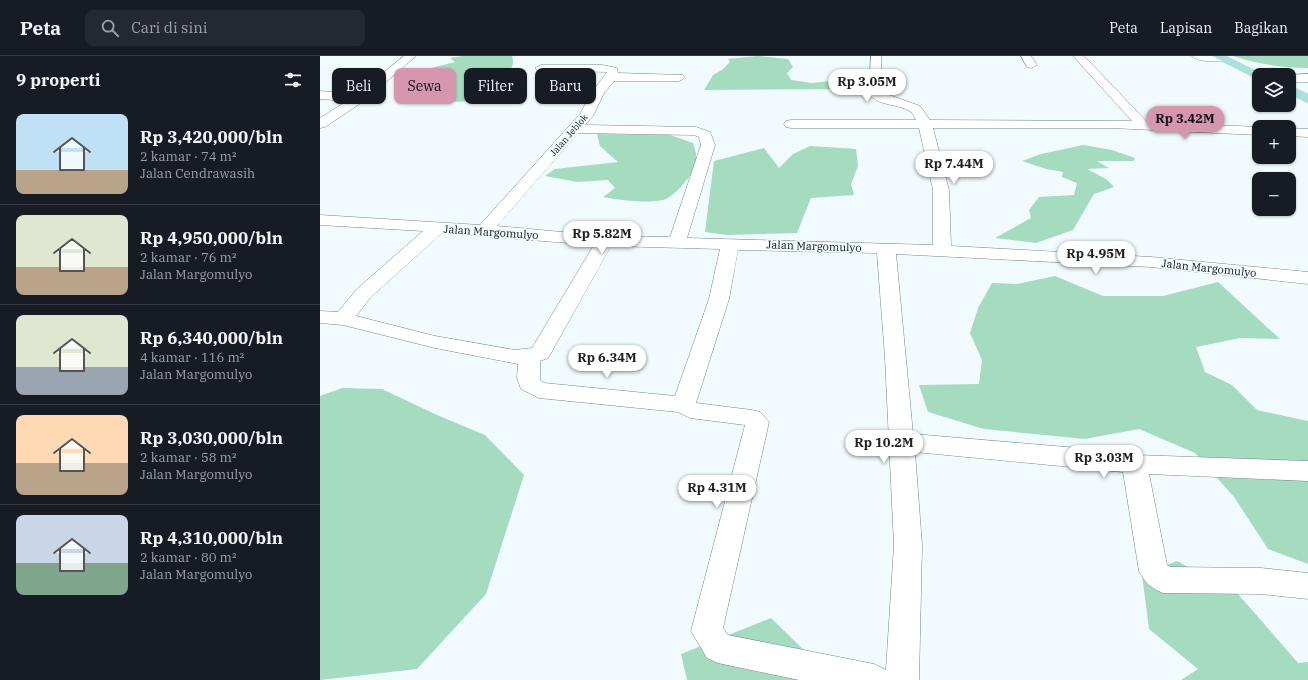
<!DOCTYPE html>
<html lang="id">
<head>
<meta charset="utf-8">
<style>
  body { margin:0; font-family:"IBM Plex Serif",serif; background:#242831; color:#f1f3f6; height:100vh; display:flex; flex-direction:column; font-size:15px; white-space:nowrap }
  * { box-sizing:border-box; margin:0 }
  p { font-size:13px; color:#9ea1a6 }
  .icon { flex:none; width:22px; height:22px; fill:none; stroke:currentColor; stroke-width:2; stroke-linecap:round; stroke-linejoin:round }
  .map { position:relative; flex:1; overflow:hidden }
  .details { display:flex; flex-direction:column; background:#171b24; width:320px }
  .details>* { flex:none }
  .top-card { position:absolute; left:12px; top:12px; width:380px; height:36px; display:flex; gap:8px }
  .buttons { position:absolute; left:932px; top:12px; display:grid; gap:8px }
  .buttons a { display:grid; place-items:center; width:44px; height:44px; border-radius:8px; background:#171b24; box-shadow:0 1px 3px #0004; font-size:20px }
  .price { position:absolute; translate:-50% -34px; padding:0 9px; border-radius:14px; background:#fff; color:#222; font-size:13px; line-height:26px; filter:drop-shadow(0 1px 2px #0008) }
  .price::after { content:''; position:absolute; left:50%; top:24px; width:12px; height:9px; margin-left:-6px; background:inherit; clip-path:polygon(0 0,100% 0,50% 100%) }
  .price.selected { background:#d696ad; color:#111 }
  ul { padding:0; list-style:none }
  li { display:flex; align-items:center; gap:12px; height:100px; padding:0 16px }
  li+li { border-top:1px solid #363941 }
  li span { display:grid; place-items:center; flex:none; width:112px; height:80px; border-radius:8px; color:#555 }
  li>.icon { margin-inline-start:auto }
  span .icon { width:48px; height:48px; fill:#fffc; stroke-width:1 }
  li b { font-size:17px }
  h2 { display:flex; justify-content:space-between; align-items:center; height:48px; padding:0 16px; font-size:17px }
  .chip { padding:0 14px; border-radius:8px; background:#171b24; box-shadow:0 1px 3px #0004; font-size:14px; line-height:36px }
  .chip.selected { background:#d696ad; color:#111 }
  header { display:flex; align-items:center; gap:24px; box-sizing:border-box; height:56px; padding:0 20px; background:#171b24; border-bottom:1px solid #363941 }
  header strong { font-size:19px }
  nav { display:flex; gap:22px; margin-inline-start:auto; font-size:14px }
  .search { width:280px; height:36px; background:#242831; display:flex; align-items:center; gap:10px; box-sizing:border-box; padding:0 14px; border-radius:8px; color:#9ea1a6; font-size:15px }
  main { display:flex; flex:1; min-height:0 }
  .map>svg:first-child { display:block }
</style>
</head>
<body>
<header>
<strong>Peta</strong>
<div class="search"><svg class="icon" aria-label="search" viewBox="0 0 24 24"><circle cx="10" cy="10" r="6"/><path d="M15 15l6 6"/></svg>Cari di sini</div>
<nav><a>Peta</a><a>Lapisan</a><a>Bagikan</a></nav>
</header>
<main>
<section class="details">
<h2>9 properti<svg class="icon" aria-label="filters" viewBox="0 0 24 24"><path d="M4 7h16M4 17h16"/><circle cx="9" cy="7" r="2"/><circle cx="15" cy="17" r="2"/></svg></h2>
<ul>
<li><span style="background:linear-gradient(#bfe0f5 70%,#b9a48a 0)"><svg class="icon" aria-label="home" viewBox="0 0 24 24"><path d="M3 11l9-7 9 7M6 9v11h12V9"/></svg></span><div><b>Rp 3,420,000/bln</b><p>2 kamar · 74 m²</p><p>Jalan Cendrawasih</p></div></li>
<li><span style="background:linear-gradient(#dfe7d0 65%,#b9a48a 0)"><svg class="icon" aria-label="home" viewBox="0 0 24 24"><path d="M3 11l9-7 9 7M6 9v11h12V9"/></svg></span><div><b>Rp 4,950,000/bln</b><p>2 kamar · 76 m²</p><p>Jalan Margomulyo</p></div></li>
<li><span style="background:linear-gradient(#dfe7d0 65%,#9aa5b1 0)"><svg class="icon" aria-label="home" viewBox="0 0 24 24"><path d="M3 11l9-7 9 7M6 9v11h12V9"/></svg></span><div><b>Rp 6,340,000/bln</b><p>4 kamar · 116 m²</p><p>Jalan Margomulyo</p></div></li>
<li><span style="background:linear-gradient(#ffd9b3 60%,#b9a48a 0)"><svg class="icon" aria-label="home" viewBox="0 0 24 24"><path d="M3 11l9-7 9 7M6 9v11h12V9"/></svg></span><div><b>Rp 3,030,000/bln</b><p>2 kamar · 58 m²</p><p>Jalan Margomulyo</p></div></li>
<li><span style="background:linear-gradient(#c9d6e8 60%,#7fa58c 0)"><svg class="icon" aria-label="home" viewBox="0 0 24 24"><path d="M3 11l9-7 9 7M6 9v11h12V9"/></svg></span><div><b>Rp 4,310,000/bln</b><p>2 kamar · 80 m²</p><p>Jalan Margomulyo</p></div></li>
</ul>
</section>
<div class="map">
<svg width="988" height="624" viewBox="0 0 988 624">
  <rect width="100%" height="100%" fill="#f1fbfe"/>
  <path fill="#a5dbbe" d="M143 0H192C196 12 187 18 178 24 170 29 168 35 163 39 148 51 112 44 95 41L109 31 110 25 101 19 103 14 135 6 130 2Z
    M438 0 468 3 473 11 467 17 471 24 492 27 529 23 537 33 384 34 393 19 402 14 410 6 408 3Z
    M913 0H988V12C962 12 938 8 913 0Z
    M277 78 350 79 373 87 376 97V113C367 123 359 135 348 142 335 149 298 144 283 141L295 132 288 124 257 126 225 120 235 113 298 106 280 90Z
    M763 89 792 94 815 102 814 105H777L789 112 767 113 786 123 794 131 774 138 753 174 716 187 675 182 711 162 709 154 719 141 754 139 757 127 742 121 743 116 726 113 702 105 721 98Z
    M490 90 536 93 538 110 531 128 534 139 491 142 477 177 407 179 385 176 394 105 444 92 459 112 473 98Z
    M735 220 783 240H843L898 226 960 283 920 282 876 291 885 316 912 329 937 354 988 365V508L948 493 914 441 875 397 819 373 765 383 664 373 608 356 599 329 659 328 662 304 650 277 658 252 672 227 697 228Z
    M22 332 62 333 117 359 165 379 204 419 166 538 97 613 0 624V340Z
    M857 505 918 538 978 607 988 606V624H861L878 613 829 573 822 519Z
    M451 562 493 603 490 624H367L361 598Z"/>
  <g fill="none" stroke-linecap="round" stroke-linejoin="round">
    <defs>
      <path id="minor" d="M84 0H96L44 45 5 71 0 72V62L27 45 0 43V35L37 38Z
        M551 0H561V36L600 50 610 64 812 65 753 0H764L827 66 939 71V79L791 72H613L629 134 631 190 831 201 988 216V228L831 211 576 198 593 378 770 393 816 399 988 405V425L829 418 847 509 850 511 941 512 988 517V543L941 538 843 537C831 532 825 527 819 515L803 416 595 396 602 489 599 624H479L398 607 387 602 371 575 425 369 370 362 358 356 219 342 201 333 197 322 198 308 115 292 23 269 0 267V255L18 256 37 233 103 175 0 169V159L160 169 260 58 272 36 287 16 217 14 215 12 221 9H282L297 12 298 17 363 19 365 21 363 23 359 25H294L284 37 273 60 265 69 376 71 390 76 395 89 367 182 613 189V134L599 72H471L466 71 464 68 466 65 471 64H596C595 62 593 58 591 56 579 47 558 51 549 38ZM258 77 374 79 379 81 381 89 350 181 285 180 177 170ZM122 177 274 189 212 292 195 294 115 280 36 260 51 241ZM291 190 400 193 389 243 355 340 224 327 220 324V305L228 302 231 297ZM418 194 557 197 565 301 574 489 566 614 554 608 408 579 403 572 449 366 440 356 432 354 376 347 409 243Z
        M701 0H711L717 9 711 12 707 11Z
        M872 0H906L908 2C902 8 877 6 872 0Z
        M988 18V26H969V19H967Z
        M969 72 988 73V81L969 80Z"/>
      <path id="major" d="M892 0H906L944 19H939V24L935 22Z
        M969 29 988 38V47L969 38Z"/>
    </defs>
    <use href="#minor" stroke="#718890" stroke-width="1"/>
    <use href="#major" stroke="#d3d5d5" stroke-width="1"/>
    <use href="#minor" fill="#fff" fill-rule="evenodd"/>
    <use href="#major" fill="#a9e1dd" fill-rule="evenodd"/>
  </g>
  <g text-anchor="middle" stroke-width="3.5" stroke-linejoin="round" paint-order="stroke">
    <g font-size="9" fill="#0c1517" stroke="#f1fbfe">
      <text transform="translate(249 79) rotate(-49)" y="3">Jalan Jeblok</text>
    </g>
    <g font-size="11" fill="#0c1517" stroke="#f1fbfe">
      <text transform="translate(171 176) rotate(4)" y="4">Jalan Margomulyo</text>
      <text transform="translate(494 190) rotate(2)" y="4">Jalan Margomulyo</text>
      <text transform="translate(889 212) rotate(6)" y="4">Jalan Margomulyo</text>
    </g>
  </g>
</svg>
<div class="buttons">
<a><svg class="icon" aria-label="layers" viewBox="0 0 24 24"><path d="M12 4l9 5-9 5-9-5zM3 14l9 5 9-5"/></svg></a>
<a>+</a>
<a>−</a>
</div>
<b class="price" style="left:547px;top:47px">Rp 3.05M</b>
<b class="price selected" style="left:865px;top:84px">Rp 3.42M</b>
<b class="price" style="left:634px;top:129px">Rp 7.44M</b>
<b class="price" style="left:282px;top:199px">Rp 5.82M</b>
<b class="price" style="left:776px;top:219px">Rp 4.95M</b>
<b class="price" style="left:287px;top:323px">Rp 6.34M</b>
<b class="price" style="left:564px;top:408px">Rp 10.2M</b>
<b class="price" style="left:784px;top:423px">Rp 3.03M</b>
<b class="price" style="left:397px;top:453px">Rp 4.31M</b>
<div class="top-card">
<a class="chip">Beli</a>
<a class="chip selected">Sewa</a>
<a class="chip">Filter</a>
<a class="chip">Baru</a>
</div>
</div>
</main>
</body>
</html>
